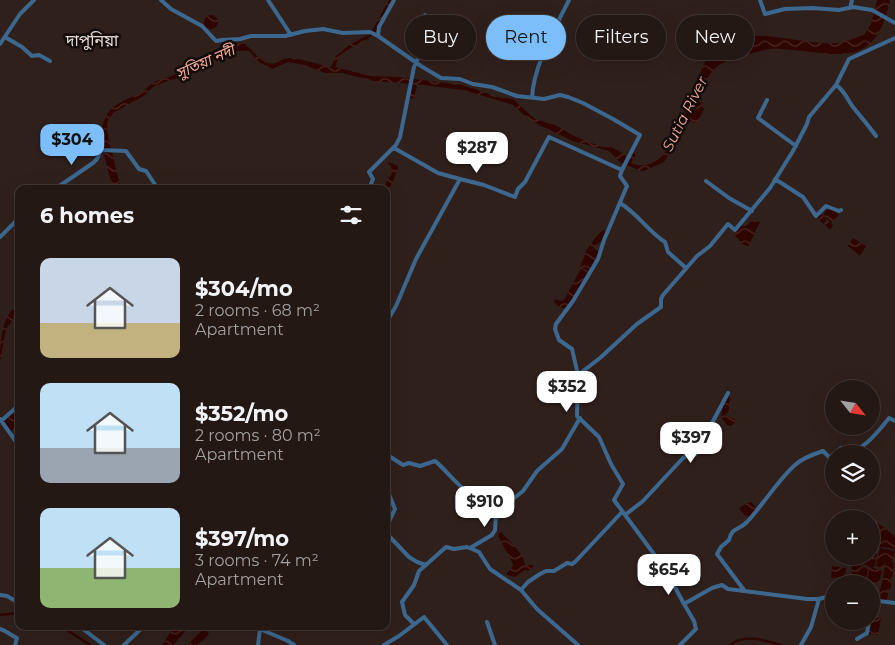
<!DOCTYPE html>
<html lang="en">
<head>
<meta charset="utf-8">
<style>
  body { margin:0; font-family:Montserrat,"Noto Sans Bengali",sans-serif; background:#2c211e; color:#f1f3f6; height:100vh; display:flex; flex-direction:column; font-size:19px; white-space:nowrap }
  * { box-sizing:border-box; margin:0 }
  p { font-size:16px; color:#a3a0a0 }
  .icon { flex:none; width:28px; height:28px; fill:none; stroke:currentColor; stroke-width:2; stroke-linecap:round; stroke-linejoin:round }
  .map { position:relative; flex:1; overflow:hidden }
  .drawer { position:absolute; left:15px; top:185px; width:375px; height:445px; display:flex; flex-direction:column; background:#241815; border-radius:10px; box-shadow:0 5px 20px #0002,0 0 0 1px #413734 }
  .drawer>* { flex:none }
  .top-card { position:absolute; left:405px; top:15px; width:415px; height:45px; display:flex; gap:10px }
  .needle { width:32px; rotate:120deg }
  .tools { position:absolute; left:825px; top:380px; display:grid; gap:10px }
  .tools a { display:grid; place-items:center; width:55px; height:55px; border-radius:50%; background:#241815; box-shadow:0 5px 20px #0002,0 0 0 1px #413734; font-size:25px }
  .price { position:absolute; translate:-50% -42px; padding:0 11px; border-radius:10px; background:#fff; color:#222; font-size:16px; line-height:32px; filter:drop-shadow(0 1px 2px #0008) }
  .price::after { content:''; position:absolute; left:50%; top:30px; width:15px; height:11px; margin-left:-8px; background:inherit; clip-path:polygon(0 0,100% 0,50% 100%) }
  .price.active { background:#7cbef9; color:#111 }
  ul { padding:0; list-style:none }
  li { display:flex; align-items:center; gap:15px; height:125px; padding:0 25px }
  li span { display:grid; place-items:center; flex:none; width:140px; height:100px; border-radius:10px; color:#555 }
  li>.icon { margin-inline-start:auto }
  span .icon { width:60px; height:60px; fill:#fffc; stroke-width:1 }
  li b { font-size:21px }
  h2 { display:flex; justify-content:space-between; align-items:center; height:60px; padding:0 25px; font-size:21px }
  .tag { padding:0 18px; border-radius:22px; background:#241815; box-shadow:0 5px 20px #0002,0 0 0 1px #413734; font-size:18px; line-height:45px }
  .tag.active { background:#7cbef9; color:#111 }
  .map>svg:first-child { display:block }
</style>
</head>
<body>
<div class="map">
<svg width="895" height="645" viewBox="0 0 895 645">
  <defs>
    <pattern id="water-waves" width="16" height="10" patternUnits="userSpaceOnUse" patternTransform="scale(1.25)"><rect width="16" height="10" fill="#2e0500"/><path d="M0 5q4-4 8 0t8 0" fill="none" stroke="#4c2924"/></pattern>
  </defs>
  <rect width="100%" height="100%" fill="#30201c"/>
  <path fill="url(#water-waves)" d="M389 0H392C386 11 382 25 373 35 363 45 336 49 336 67L370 76 398 77 462 85 502 98 513 99 535 119 555 125 576 137 602 147H611L626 155 625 160 628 162 633 152 636 155 631 163C680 183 691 70 715 46 740 22 806 47 838 43 847 41 855 38 864 35L871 24 877 0H890C875 73 836 52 780 49 766 48 753 53 739 57 733 60 724 61 718 66 710 72 698 91 694 100L703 103 702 107 704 109 698 121 695 123 688 121 687 118 678 139 664 162 644 171 639 170 621 163 609 151 573 141 539 125 526 117 513 105 463 90 415 84 417 87 414 97 412 99 410 98 412 84 374 81 342 73H325L304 65 288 62 272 69 259 62 249 51H231L210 60 190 74 154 86 145 95 113 113 107 123 108 136 121 189H114C107 167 92 129 111 109 120 101 131 97 141 93 145 91 146 88 150 85 156 80 166 79 174 75 192 64 217 44 238 43 250 42 255 58 265 62 278 67 279 58 290 58 300 58 319 65 331 67L336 56 341 52 349 45 370 34Z
    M204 22a7 7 0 1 1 14 0a7 7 0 1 1-14 0Z
    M389 162 398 166V168L392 184 386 191V189L383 188 392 173 391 166 388 164Z
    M831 208 839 215 831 223 833 225 830 230 825 225 830 222 824 217 827 221 823 224 817 217 819 214 824 216 825 211Z
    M753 220 760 222C755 231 753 238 748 246L742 244 734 234 741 226H746Z
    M603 230 607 232 604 239 593 248 598 251V254L589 271 580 267 587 249C592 244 595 236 603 230Z
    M853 238 866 246 860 256 848 246Z
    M582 269 587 273C580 286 575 297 565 308L559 307 554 302 555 299 561 301 564 300 580 270Z
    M19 304V311L14 314 13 320 6 329 0 362C0 342 1 316 19 304Z
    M729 396 731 400 729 402V410L727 414H724L736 420 737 421 731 426 727 425 721 417 723 406Z
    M19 409V421L11 432 3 422Z
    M751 502 757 508 748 519 739 509 743 505Z
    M878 523 895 536V549L882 547 871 550V531Z
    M499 532H501C509 541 527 556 525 568L529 565H533V567L528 571 525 570 515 577 507 575V573L513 566V564L498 536Z
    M880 548 895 551 892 561 894 564 892 578 889 579 892 581 890 589 885 590 889 592 886 601 878 598 883 578 885 562 882 568 876 566Z
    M871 551 877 553 875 566 873 568 882 571 879 583 867 581 870 567 864 564 859 565 868 569 866 580 861 581 862 584H842L844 579 851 581 853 580 851 568 853 564 847 563V556H871Z
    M832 566 846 568 845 577 831 578Z
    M872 616 881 619 878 635 869 634Z
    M175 626H190L173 645H162Z
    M191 626H209L206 630 209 634 199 645H188L199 633Z"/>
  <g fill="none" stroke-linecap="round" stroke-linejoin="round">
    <path stroke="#2e0500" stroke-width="2.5" d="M0 615 19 613
      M61 626 90 645
      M731 645C742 633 767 641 781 645"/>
    <path stroke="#3c688f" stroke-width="4" d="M161 0 171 9 202 26 216 41 222 40 240 39 251 36H285L305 31 323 29 343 33 370 32 378 36 421 66 441 78 460 79 473 84 492 87 517 96 544 99 560 95 568 97 583 103 613 119 640 135 622 170 620 176 627 186 604 240 598 259 573 301 556 324 555 329 559 340 572 349 578 375 600 358 637 324 661 307V299L663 295 697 256 710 246 728 224 735 230 770 188 793 151 807 124 809 117 836 85 849 59 895 38
      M268 0 291 35
      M760 0 765 14 785 9 812 8 839 10 853 7 872 10 895 23
      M850 8 852 0
      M378 36 379 27 394 0
      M5 37 22 47 32 56 39 55 50 61
      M0 44 20 14 34 0
      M836 85C845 91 847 99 853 107 861 117 869 126 876 136
      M532 98C533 67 555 28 569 0
      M767 100 758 118 796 146
      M394 148 438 173 460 179
      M775 179 803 197 816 216 826 206 839 211 841 210
      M706 181 729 198 752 211
      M55 189 93 163 97 159 101 150 126 151 139 169 146 171 158 189
      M173 189H180
      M369 189 373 179 369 172 396 145 400 137 414 67 434 25 425 15
      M620 203C638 214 648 231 665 242L668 252 686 268
      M0 237 19 218
      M386 323 396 306 416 259 460 179 484 185 515 197 518 189 525 182 549 137 622 170
      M578 375 577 416 599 437 611 464 623 484 614 500 665 569 684 604 712 588 722 585 728 589 807 599H819L834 595
      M0 419 19 446
      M1 421 19 405
      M386 454 403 465 409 463 420 466 435 461C442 466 463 491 467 491 470 492 475 489 478 488L489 502 498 510
      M835 454 841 448 844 453C862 454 880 429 889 418L895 421
      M386 487 395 509 387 526 388 535 409 557 417 562 426 565
      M625 515 643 501 683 458 689 454 695 455 728 393
      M470 548 492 535 495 530 496 515 498 510 508 503 523 491 537 471 562 449 580 418
      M521 590 537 609 578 645
      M744 590 717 554 721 547 729 540C732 527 738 531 747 522 763 505 778 480 795 465 802 458 814 454 823 451L830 458 834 454
      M0 595 7 596 19 603
      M871 600 895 603
      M871 608 872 600
      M487 622 495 645
      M414 624 405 615 402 602 414 585 419 571 446 547 454 549 467 547 479 552 490 569 521 590 528 582 540 574 546 571H554L567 563 572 564 575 562 622 512
      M79 626 104 645
      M259 626 260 629 288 641 294 645
      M0 629C7 631 10 635 17 638L15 645
      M857 639 867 633 869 621
      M124 645 144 626
      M258 645 260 629
      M384 645 399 636 424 617 447 645
      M680 645 696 629 694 621 684 604
      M801 645 811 627 819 599"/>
  </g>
  <g text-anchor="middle" stroke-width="5" stroke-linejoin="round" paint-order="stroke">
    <g font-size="15" font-style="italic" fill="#f2ab99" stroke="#130c0a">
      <text transform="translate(205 62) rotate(-24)" y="5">সুতিয়া নদী</text>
      <text transform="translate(685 114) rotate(-63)" y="5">Sutia River</text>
    </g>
    <g font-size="16" fill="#e4d9d6" stroke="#130c0a">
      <text x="92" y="46">দাপুনিয়া</text>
    </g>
  </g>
</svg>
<div class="tools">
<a><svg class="needle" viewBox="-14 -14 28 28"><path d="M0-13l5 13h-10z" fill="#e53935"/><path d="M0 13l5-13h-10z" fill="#a3a0a0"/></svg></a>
<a><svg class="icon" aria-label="layers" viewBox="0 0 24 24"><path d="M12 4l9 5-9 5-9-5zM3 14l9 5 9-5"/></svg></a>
<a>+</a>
<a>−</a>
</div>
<b class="price active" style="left:72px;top:166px">$304</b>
<b class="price" style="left:477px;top:174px">$287</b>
<b class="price" style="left:567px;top:413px">$352</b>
<b class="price" style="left:691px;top:464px">$397</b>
<b class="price" style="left:485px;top:528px">$910</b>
<b class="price" style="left:669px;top:596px">$654</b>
<div class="top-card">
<a class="tag">Buy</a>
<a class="tag active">Rent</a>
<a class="tag">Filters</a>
<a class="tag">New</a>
</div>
<section class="drawer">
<h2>6 homes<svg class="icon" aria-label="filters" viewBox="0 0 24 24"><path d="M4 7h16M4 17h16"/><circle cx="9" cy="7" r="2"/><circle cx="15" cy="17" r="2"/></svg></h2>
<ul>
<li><span style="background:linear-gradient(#c9d6e8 65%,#c2b280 0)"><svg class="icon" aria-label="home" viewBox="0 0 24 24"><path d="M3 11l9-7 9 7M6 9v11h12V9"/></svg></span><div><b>$304/mo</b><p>2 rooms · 68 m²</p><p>Apartment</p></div></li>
<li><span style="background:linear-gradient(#bfe0f5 65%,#9aa5b1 0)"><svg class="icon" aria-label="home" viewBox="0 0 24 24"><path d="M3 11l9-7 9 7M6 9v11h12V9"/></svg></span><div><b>$352/mo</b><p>2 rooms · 80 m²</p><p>Apartment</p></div></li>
<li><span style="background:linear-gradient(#bfe0f5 60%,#8fb573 0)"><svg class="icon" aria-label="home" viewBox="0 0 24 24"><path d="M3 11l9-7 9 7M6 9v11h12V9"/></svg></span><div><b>$397/mo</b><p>3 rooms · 74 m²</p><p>Apartment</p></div></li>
</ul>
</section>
</div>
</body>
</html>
